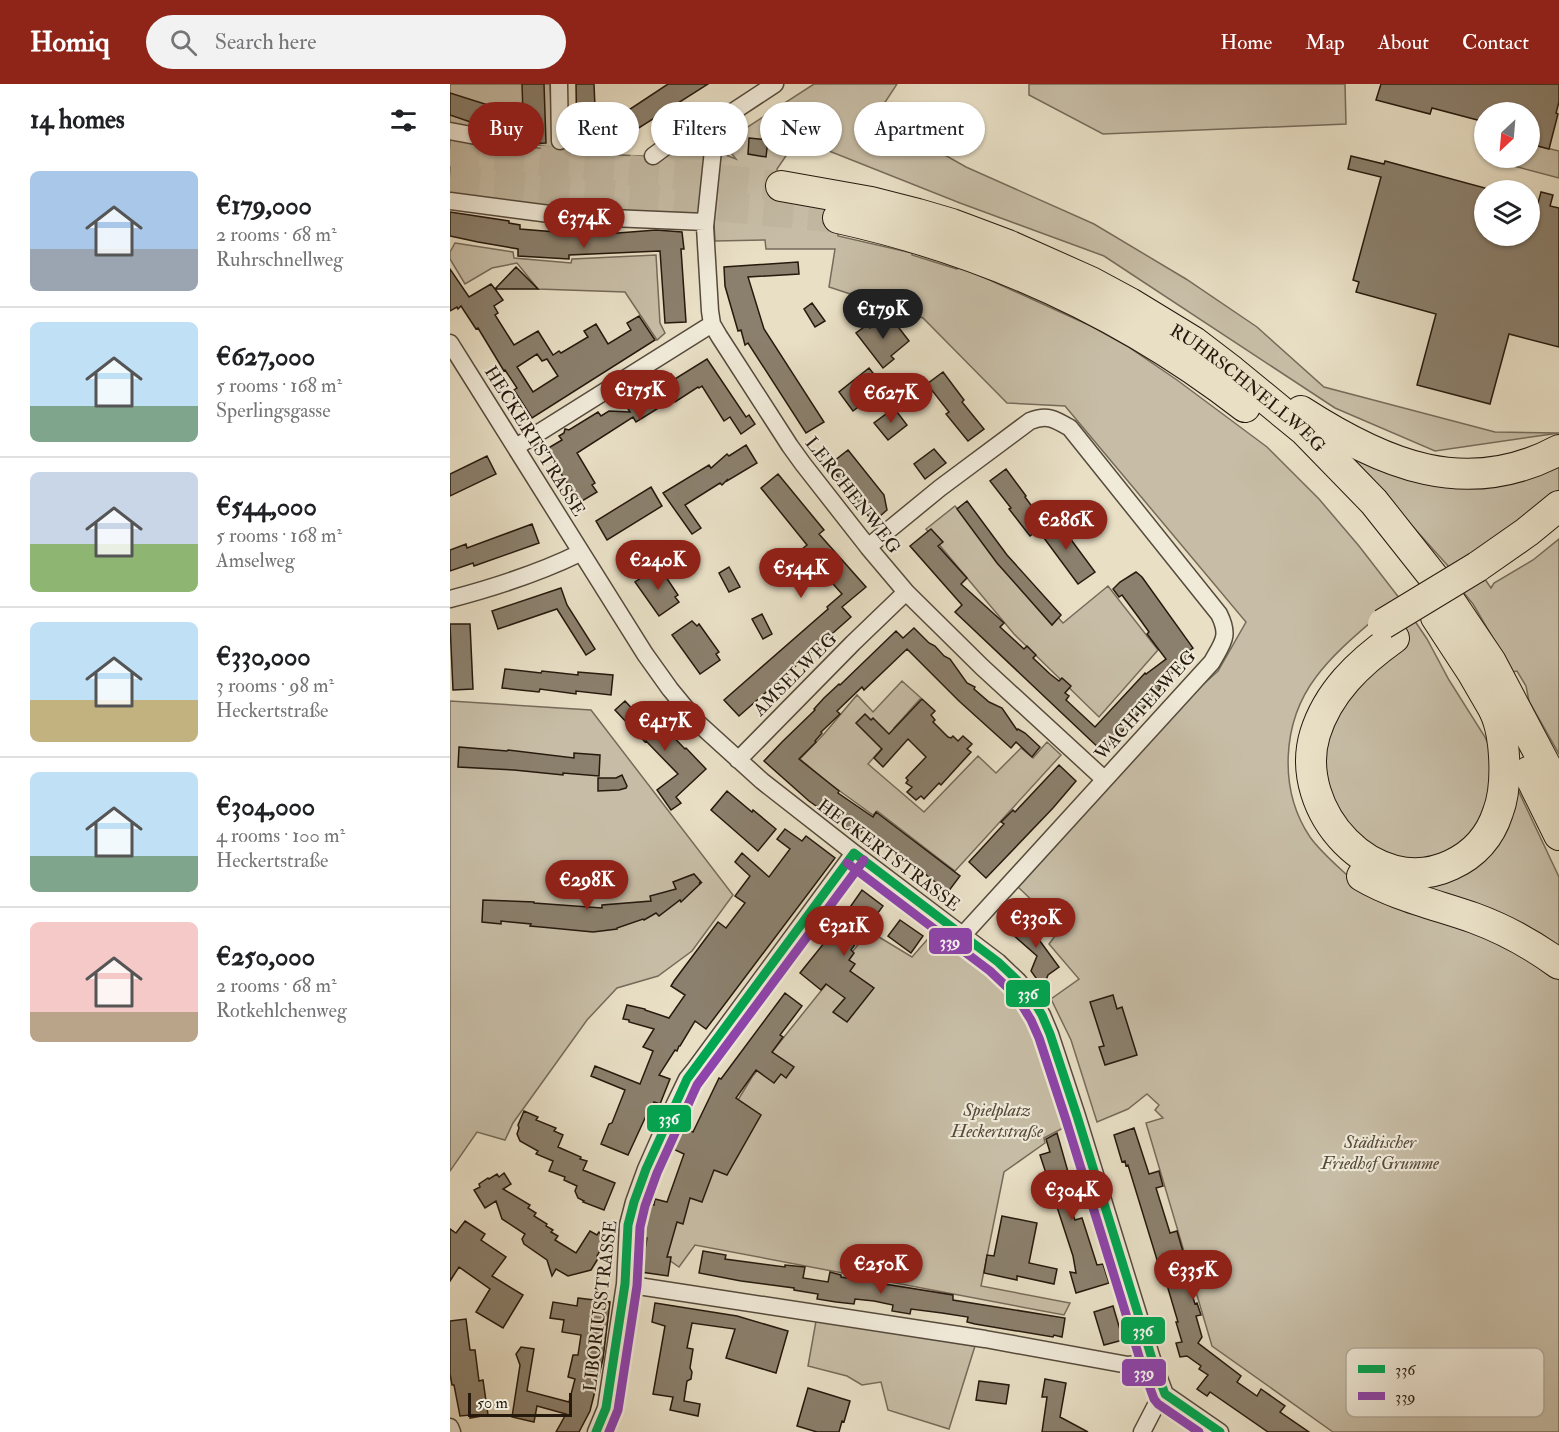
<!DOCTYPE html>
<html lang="en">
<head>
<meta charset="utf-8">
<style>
  body { margin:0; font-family:"IM FELL Double Pica",serif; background:#f2f2f2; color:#202124; height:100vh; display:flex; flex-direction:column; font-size:22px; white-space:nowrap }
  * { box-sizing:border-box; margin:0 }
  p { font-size:20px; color:#757577 }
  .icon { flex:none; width:33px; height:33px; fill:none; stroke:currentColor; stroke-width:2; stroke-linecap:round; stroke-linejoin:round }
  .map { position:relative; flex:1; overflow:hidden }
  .side { display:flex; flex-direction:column; background:#fff; width:450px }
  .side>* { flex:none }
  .hud { position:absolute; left:18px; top:18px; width:570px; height:54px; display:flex; gap:12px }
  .needle { width:39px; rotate:206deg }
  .buttons { position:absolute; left:1024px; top:18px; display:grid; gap:12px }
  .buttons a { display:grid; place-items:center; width:66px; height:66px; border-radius:50%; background:#fff; box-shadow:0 2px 4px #0004; font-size:30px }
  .scale { position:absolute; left:18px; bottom:15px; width:104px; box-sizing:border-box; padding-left:6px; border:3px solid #26190d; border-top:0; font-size:16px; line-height:21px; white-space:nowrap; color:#26190d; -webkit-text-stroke:4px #f0ead9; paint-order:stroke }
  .price { position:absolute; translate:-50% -51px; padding:0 14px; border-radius:21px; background:#8f2418; color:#fff; font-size:20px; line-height:39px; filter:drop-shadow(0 2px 3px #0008) }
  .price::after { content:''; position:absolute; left:50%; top:36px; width:18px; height:14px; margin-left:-9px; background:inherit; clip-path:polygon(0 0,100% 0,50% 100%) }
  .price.on { background:#222; color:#fff }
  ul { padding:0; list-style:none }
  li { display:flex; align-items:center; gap:18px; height:150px; padding:0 30px }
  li+li { border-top:2px solid #e0e0e0 }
  li span { display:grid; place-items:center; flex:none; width:168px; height:120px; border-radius:9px; color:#555 }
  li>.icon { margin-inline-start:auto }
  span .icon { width:72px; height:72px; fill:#fffc; stroke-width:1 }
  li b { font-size:26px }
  h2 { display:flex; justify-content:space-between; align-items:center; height:72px; padding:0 30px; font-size:26px }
  .pill { padding:0 21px; border-radius:27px; background:#fff; box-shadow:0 2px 4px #0004; font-size:21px; line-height:54px }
  .pill.on { background:#8f2418; color:#fff }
  header { display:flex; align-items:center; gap:36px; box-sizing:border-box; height:84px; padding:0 30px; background:#8f2418; color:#fff }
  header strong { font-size:28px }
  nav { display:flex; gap:33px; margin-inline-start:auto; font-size:21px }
  .search { width:420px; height:54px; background:#f2f2f2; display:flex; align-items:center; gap:15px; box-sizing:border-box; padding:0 21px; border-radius:33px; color:#757577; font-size:22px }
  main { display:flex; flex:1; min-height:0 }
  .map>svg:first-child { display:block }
</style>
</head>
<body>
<header>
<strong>Homiq</strong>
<div class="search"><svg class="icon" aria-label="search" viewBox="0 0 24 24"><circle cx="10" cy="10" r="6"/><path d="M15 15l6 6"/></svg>Search here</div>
<nav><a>Home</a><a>Map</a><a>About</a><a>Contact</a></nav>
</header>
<main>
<section class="side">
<h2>14 homes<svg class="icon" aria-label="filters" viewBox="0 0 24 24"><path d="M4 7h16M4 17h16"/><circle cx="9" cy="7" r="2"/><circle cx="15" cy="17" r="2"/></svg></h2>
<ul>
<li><span style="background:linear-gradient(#a9c7e8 65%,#9aa5b1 0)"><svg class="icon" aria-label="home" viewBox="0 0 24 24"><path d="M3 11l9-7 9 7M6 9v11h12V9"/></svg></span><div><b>€179,000</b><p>2 rooms · 68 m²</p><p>Ruhrschnellweg</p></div></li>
<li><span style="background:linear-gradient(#bfe0f5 70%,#7fa58c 0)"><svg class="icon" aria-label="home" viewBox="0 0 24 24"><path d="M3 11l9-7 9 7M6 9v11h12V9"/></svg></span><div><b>€627,000</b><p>5 rooms · 168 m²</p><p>Sperlingsgasse</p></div></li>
<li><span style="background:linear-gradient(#c9d6e8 60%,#8fb573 0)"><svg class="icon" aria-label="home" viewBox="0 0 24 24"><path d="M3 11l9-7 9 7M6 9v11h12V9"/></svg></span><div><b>€544,000</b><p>5 rooms · 168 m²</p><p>Amselweg</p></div></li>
<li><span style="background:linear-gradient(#bfe0f5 65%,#c2b280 0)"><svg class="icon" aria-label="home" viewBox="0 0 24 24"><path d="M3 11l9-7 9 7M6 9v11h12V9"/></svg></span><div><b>€330,000</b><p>3 rooms · 98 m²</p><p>Heckertstraße</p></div></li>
<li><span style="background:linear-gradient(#bfe0f5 70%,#7fa58c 0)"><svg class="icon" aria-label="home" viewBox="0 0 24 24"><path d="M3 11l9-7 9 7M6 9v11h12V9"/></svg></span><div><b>€304,000</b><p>4 rooms · 100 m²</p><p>Heckertstraße</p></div></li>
<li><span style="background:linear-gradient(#f6c9c9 75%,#b9a48a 0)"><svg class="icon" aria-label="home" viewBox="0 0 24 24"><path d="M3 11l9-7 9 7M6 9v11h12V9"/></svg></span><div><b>€250,000</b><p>2 rooms · 68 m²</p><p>Rotkehlchenweg</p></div></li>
</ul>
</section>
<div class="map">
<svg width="1109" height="1348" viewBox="0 0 1109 1348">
  <rect width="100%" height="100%" fill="#e8dfc5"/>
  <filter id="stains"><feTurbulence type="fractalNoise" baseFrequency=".00333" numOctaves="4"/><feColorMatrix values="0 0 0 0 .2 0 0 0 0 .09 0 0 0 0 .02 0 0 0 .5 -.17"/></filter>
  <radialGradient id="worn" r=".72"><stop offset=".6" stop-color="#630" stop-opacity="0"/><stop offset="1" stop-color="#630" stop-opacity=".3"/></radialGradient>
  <path fill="#c7bda6" stroke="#766b5a" stroke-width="1.5" d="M0 0H100L103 64 0 43Z
    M364 0H447L426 32 516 83 644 140 736 195 807 243 874 303 1045 348 1109 349 985 367 885 324 654 172 510 119 369 63 355 62 342 63 327 85 331 114 386 123 388 152 462 169V171L507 185 509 182 641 242 677 262 727 296 817 363 869 415 909 462 950 515 977 555 999 596 1035 653 1041 667 1045 712 1016 764 953 781 900 752 870 688 878 633 950 562 928 532C906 551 883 570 866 593 832 638 828 705 860 753 870 767 885 780 898 792L1006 835 1109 889V1348H883L762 1262 696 1039 713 1034 705 1026 709 1021 697 1010 678 1025 647 1038 621 956 601 915 629 895 599 860 611 844 568 803 748 605 768 587 796 538 615 322 557 319 473 234 379 203 385 165H316L315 156 265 157 264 139 0 113V51L68 62 151 70 210 73 232 59H245L286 75 273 59Z
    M579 0H895L896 40 653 50 579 11Z
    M1080 60 1109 67V94L1064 82 1067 74H1080Z
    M5 159 63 168 64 174 121 179 122 175 206 171 210 239 215 249 207 256 175 208 88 205 67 179 42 184 15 200 0 175V168Z
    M888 359 924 376H1109V411L1021 475 1041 504 1044 499 1083 476 1109 455V670L1079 617 1076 602 1067 587 1063 588 1023 520 1004 497 998 482Z
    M505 422 613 539 658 502 708 566 649 633 564 550 476 445Z
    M452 597 471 614 444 644 447 647 418 680 474 728 528 672 546 689 571 664 583 674 597 658 611 671 505 787 427 727 423 731 376 697 350 675 374 650 407 611 423 628Z
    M0 617 141 626 283 811 242 867 208 892 167 904 137 936 63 1039 55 1056 27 1048 0 1087Z
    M1059 687 1109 793V871L945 795 997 791Z
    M419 847 462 873 483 849C505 864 527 879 546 897 586 936 600 991 615 1043L594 1054 595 1059 554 1088 531 1202 620 1219 614 1231 245 1161 229 1183 202 1164 246 1085 302 993Z
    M366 1237 525 1262 499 1345 438 1326 431 1298 412 1301 397 1292 358 1282Z"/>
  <path fill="#8b806d" stroke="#26190d" stroke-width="1.5" fill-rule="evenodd" d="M72 0H94L96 59 74 60Z
    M126 0H144L146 47 151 44V63H127Z
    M218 0H258L173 54 162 37Z
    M931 0H1109V18L1106 29 1108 30 1099 65 1080 60V28H1035V38L982 24 980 30 926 16Z
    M0 9 38 21 36 26 43 29 38 44 0 31Z
    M299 54 318 56 316 73 298 70Z
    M901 72 934 80 935 77 1035 104V152H1080V117L1088 119 1091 108 1103 111 1100 122 1109 124V263L1059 250 1040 320 967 301 986 230 906 208 909 198 903 196 931 93 898 85Z
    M0 128 59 137V139L70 141V145L106 148V150H155L206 146 232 148 234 165H231L236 238 215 239 210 167 119 171V175L68 172V165L28 158 0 152Z
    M348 178 349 190 298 193 314 245 374 338 356 349 298 259 295 261 291 246 288 247 275 202 274 183Z
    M66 183 88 205H45L53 216 44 222 48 229 45 231 64 261 88 247 103 271 109 267 111 269 138 253 134 247 146 240 158 260 181 246 177 239 189 232 205 256 82 334 64 306 67 304 55 286 54 287 28 244 26 245 11 222 8 225 7 223 0 227V185L19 213 41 200 45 205ZM87 270 92 277 97 275 108 292 83 308 67 283Z
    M362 219 375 237 365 243 354 225Z
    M439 231 459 257 441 272 444 275 433 284 406 249 417 241 420 244Z
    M257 275 296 333 299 331 305 340 291 350 280 333 274 337 252 302 249 304 248 303 225 318 223 315 186 338 183 333 127 369 145 399 142 401 147 408 132 417 126 408 124 409 95 366 112 356 109 352 114 349 115 345 119 346 148 328 151 332 159 327 180 328 175 320 221 290 225 295Z
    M419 284 434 303 403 327 389 308Z
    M493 288 514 316 512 318 534 345 518 357 496 330 499 328 477 300Z
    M444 324 457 341 438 356 424 339Z
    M296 361 307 379 277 397V396L272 401 270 399 235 421 251 444 242 450 213 409 259 381 261 384 277 370 279 372Z
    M484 365 496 379 475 395 464 380Z
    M398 366 434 411 437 426 423 438 379 381Z
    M37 372 46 390 0 412V390Z
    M556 385 576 412 575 413 595 440 580 452 559 425 561 424 540 397Z
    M328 390 374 446 369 450 416 503 392 523 401 533 289 632 274 616 378 525 377 523 392 510 352 465 357 461 311 404Z
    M201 403 212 422 157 456 146 437Z
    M517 417 557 471 611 531 602 541 547 479 507 425Z
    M605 434 645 488 628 500 588 446Z
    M82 440 89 459 24 482 23 479 0 487V466L16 460 17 464Z
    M481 445 493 458 488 462 517 494 511 500 554 539 550 543 574 565 577 562 586 571 583 574 600 590 609 597 612 594 621 602 615 609 619 612 616 616 645 643 695 589 696 590 716 575 697 550 699 548 689 534 672 511 669 513 663 505 670 498 686 488 692 493 743 564 736 569 739 572 733 577 734 578 728 585 707 600 711 603 706 611 653 668 505 528 512 521 460 462Z
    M279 483 290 503 279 508 269 489Z
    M206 484 209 490 212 487 228 511 225 513 229 518 209 532 185 498Z
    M111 504 117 521 145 565 136 571 107 525 48 545 42 527Z
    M312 530 322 550 313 555 302 535Z
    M242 537 247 542 249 540 269 568 266 570 270 576 250 590 222 551Z
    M0 540H20L23 605 3 606Z
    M464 544 479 559 485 562 494 572 500 575 517 599 525 603 524 605 539 618 552 624 567 646 568 645 575 649 590 663 582 673 566 658 561 664 509 617 457 565 414 606 412 603 387 627 390 630 371 648 372 649 365 657 366 658 349 675 389 707 388 709 423 733 426 728 510 792 498 808 415 743 409 752 359 717 314 677 332 658 365 626 364 625 374 614 389 600 390 601 446 547 453 554Z
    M55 585 91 589 92 587 128 591V588L163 591 161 611 126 607V610L90 605 89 608 52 604Z
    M472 615 485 627 481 631 485 636 483 638 498 653 501 654 503 652 508 657 513 652 522 660 517 665 521 668 491 701 489 699 474 715 471 712 466 716 457 708 462 703 456 699 458 696 456 694 476 673 458 655 433 683 424 674 432 665 406 639 415 630 421 636 423 634 439 650Z
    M175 617 187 630 194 624 211 642 212 641 235 665 236 664 256 685 226 713 231 719 221 726 207 706 228 690 196 657 195 658 165 626Z
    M9 663 57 667 58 666 124 674V669L150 671 149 692 113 689V691L64 686 8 683Z
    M609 681 626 697 603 724 536 794 519 778 554 740 551 738 563 726 565 728Z
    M172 691 177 702 176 704 169 706 148 707V694H166Z
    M277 707 302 728 303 726 326 745 308 767 261 726Z
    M335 745 352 757 356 752 385 774 256 945 245 937 230 962H229L227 967 225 966 209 991 220 995 210 1020 204 1018 198 1033 196 1032 178 1071 151 1060 159 1040 162 1039 175 1006 141 992 145 982 190 1000 203 967 193 963 204 945 179 938V936L173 935 177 921 195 925V926L219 934 235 911 221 902 224 897 268 838 276 844 295 819 285 812 300 792 285 778 292 769 319 793 340 765 327 755Z
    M244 790 251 798 249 799H251L231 818 230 816 209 832 206 829 194 836 193 835 167 844V845L143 848 91 843 80 842 81 840 51 837V840L32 838 33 816 84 818V819L152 824V821L201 817 200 812 226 805 223 798Z
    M412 806 433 822 401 866 404 869 399 876 405 880 400 887 424 904 397 938 383 928 395 914 376 900 371 906 350 889 375 858 372 856 380 845 382 847 389 839Z
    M577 831 594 846 587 853 609 883 598 891 593 904 581 887 587 872 561 849Z
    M450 836 473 852 461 869 438 852Z
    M335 909 352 922 330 951 333 953 322 968 344 983 336 994 331 990 324 999 306 986 286 1014 311 1031 277 1091 264 1086 252 1118 240 1114 233 1140 227 1138 217 1173H221L218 1192 191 1188 197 1154 188 1151 197 1119 204 1121 205 1115 217 1118 234 1070 223 1065 233 1043 243 1048 269 994 271 995Z
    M663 911 667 925 672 923 687 971 655 981 649 963 654 962 640 918Z
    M74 1027 88 1033 86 1036 106 1044 104 1047 113 1051 108 1063 131 1073 130 1075 137 1077 133 1086 165 1099 154 1126 133 1118 134 1117 128 1114 125 1107 127 1102 114 1096 115 1093 99 1087 103 1077 86 1070 88 1067 70 1057 67 1050 69 1044 68 1041Z
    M684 1044 699 1090 709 1087 713 1102 706 1104 720 1149 727 1147 734 1171H732L739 1193 737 1194 745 1220 747 1219 751 1231 746 1232 752 1253 748 1259 791 1292 787 1298 807 1312 811 1305 835 1322 830 1328 859 1348H818L760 1308 757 1312 747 1305 758 1291 749 1285 751 1282 737 1272 730 1273 726 1259 732 1258 726 1238H728L717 1201H715L708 1179 678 1081 676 1082 675 1077 672 1078 664 1051Z
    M607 1049 624 1109 616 1112 625 1136 632 1134 647 1181 653 1180 659 1199 626 1209 620 1188 626 1189 623 1172 590 1071 600 1068 596 1055Z
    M54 1089 61 1100 53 1105 80 1121 78 1124 86 1129 84 1132 97 1140 96 1142 103 1146 101 1148 108 1152 105 1156 126 1169 140 1147 147 1151 149 1148 156 1156 147 1172 149 1173 141 1186 118 1192 106 1185 102 1192 97 1176 74 1160 72 1155 75 1150 52 1135 46 1117 35 1124 24 1106 30 1103 29 1100 38 1094 39 1095 47 1090 49 1093Z
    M552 1132 587 1139 579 1179 607 1185 604 1200 567 1192V1196L534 1189 537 1171 544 1172Z
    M15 1137 35 1150 31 1156 56 1173 42 1192 73 1211 53 1244 26 1228 40 1205 9 1183 0 1197V1145L6 1149Z
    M253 1167 276 1171 275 1175 335 1183V1181L355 1183 353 1194 378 1198 380 1188 391 1191V1193L503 1211V1216L615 1234 612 1253 604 1251 603 1253 525 1240 517 1238 518 1233 492 1229 461 1225 460 1230 442 1227 443 1221 424 1217 405 1215 404 1220 386 1218 367 1215 368 1210 344 1206V1204L291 1197 249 1189Z
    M128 1214 160 1218 153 1275 140 1327 129 1348H106L116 1330 87 1322 84 1338 62 1333 70 1281 66 1270 71 1263 84 1265 77 1307 119 1318 125 1295 118 1293 123 1271H128L131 1251 112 1248 114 1236 100 1234 103 1218 127 1222Z
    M205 1219 287 1232 338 1247 326 1289 276 1274 285 1245 242 1239 237 1264 243 1265 240 1284 242 1288 241 1295 237 1297 234 1317 250 1320 248 1332 220 1326 223 1313 203 1310 215 1242 202 1238Z
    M663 1222 673 1256 654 1261 644 1228Z
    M16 1235 20 1266H25L29 1297 33 1296 38 1331 20 1334V1331L10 1332 4 1301H2L0 1290V1237Z
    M595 1295 616 1299 610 1333 638 1348H592L597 1313H592Z
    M529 1297 559 1301 556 1320 526 1316Z
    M358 1304 400 1317 394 1338 392 1337 389 1348H367L347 1342Z"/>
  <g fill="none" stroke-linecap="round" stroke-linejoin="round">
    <path stroke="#c1b7a0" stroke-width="30" stroke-dasharray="30 15" stroke-linecap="butt" d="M0 67 331 102
      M0 95 388 134"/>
    <defs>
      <path id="minor" d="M109 0 110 57
        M281 29 263 66 255 143 260 227 262 240 269 252 340 362 353 380 418 463 456 508 532 583 654 695
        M0 47 53 57
        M203 72 242 43 281 29 325 0
        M0 117 115 132 255 138
        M0 259 195 570 220 605 248 639 312 697 404 769 548 878 568 897 583 916 592 931 600 950 627 1032 703 1278 715 1310 770 1348
        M66 363 262 240
        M418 463 490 404 580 337C597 330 605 335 620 344L769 530C780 552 773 558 762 578L512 852
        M0 515C42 504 91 488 130 469
        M288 676 403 559 456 508
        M175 1200 535 1255 678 1281 703 1278
        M0 1343 2 1348
        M146 1348 156 1324 175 1200 178 1141 184 1118 196 1085 222 1026 237 995 245 985 404 769
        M692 1348 706 1321 715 1310"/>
      <g id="motorway">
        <path id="s1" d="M331 102 421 118 468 130 502 140 558 161 641 198 680 219 744 258 782 287 855 347 924 418 985 495 1041 578 1109 707"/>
        <path d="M388 134C537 167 674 229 795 323"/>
        <path d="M851 327C933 380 1016 416 1109 366"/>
        <path d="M1027 483 1077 448 1109 422"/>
        <path d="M986 533 1022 588 1051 638"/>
        <path d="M944 554C909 579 878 608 865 650 842 726 924 817 1001 781 1025 770 1040 753 1048 728 1058 702 1056 651 1044 626"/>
        <path d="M1078 688 1109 751"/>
        <path d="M912 792C946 812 987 821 1024 834 1054 845 1083 861 1109 880"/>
      </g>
    </defs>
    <use href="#minor" stroke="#564a3b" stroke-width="19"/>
    <use href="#motorway" stroke="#26190d" stroke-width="32"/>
    <use href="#minor" stroke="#f0ead9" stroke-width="16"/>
    <use href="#motorway" stroke="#e8dfc5" stroke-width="30"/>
    <defs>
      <path id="motorway-bridge" d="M933 540 1027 483"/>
    </defs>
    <use href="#motorway-bridge" stroke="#26190d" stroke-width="32" stroke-linecap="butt"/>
    <use href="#motorway-bridge" stroke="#e8dfc5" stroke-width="30"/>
    <defs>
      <path id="bus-1" d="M404 769 548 878 568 897 583 916 592 931 600 950 627 1032 703 1278 715 1310 770 1348
        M146 1348 156 1324 175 1200 178 1141 184 1118 196 1085 237 995 404 769"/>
      <path id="bus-2" d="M397 779 540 887 559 905 573 923 581 936 589 954 616 1036 692 1282 704 1315 708 1320 749 1348
        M159 1348 168 1326 187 1202 190 1143 195 1122 207 1089 247 1001 414 776"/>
    </defs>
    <use href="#bus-1" stroke="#f0ead9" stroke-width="14"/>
    <use href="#bus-2" stroke="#f0ead9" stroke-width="14"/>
    <use href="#bus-1" stroke="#00a651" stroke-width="9"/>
    <use href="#bus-2" stroke="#8e44ad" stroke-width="9"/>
  </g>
  <g text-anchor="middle" stroke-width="4.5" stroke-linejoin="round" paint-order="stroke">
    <g font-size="18" fill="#26190d" stroke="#f0ead9">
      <text dy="6" stroke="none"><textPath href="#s1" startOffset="516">RUHRSCHNELLWEG</textPath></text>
      <text transform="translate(85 357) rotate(58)" y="6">HECKERTSTRASSE</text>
      <text transform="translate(403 411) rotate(52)" y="6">LERCHENWEG</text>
      <text transform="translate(345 590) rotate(-45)" y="6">AMSELWEG</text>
      <text transform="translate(695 621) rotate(-48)" y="6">WACHTELWEG</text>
      <text transform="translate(439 771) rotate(37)" y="6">HECKERTSTRASSE</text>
      <text transform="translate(150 1222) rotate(-83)" y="6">LIBORIUSSTRASSE</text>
    </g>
    <g font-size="18" font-style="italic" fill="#564a3b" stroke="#f0ead9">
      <text x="547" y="1032">Spielplatz<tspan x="547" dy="21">Heckertstraße</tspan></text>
      <text x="930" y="1064">Städtischer<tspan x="930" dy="21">Friedhof Grumme</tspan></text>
    </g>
  </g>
  <rect x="896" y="1264" width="198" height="69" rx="9" fill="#f0ead9" stroke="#b3ab9c" stroke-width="1.5"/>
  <rect x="908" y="1281" width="27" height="8" fill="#00a651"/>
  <rect x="908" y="1308" width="27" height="8" fill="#8e44ad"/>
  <g font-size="16" fill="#26190d">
    <text x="945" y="1291">336</text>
    <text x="945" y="1318">339</text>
  </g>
  <g stroke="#f0ead9" stroke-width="2">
    <rect x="478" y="843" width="45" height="28" rx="6" fill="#8e44ad"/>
    <rect x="555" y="895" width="46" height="29" rx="6" fill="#00a651"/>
    <rect x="196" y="1020" width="46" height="29" rx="6" fill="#00a651"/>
    <rect x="670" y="1232" width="46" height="29" rx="6" fill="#00a651"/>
    <rect x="671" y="1274" width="46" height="29" rx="6" fill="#8e44ad"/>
  </g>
  <g font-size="16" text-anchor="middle" font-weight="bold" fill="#fff">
    <text x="500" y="863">339</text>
    <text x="578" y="915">336</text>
    <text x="219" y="1040">336</text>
    <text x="693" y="1252">336</text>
    <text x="694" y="1294">339</text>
  </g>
  <rect width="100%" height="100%" filter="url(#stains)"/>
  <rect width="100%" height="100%" fill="url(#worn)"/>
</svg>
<div class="buttons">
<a><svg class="needle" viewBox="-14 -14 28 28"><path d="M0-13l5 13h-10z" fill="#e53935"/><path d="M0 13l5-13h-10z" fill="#757577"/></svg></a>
<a><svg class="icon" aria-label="layers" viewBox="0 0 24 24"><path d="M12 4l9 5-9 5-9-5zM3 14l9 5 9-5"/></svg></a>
</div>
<div class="scale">50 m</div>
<b class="price" style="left:134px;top:165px">€374K</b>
<b class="price on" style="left:433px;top:256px">€179K</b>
<b class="price" style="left:190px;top:337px">€175K</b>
<b class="price" style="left:441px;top:340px">€627K</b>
<b class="price" style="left:616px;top:467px">€286K</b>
<b class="price" style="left:208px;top:507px">€240K</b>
<b class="price" style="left:351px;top:515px">€544K</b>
<b class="price" style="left:215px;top:668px">€417K</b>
<b class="price" style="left:137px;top:827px">€298K</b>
<b class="price" style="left:586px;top:865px">€330K</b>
<b class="price" style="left:394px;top:873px">€321K</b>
<b class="price" style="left:622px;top:1137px">€304K</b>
<b class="price" style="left:431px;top:1211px">€250K</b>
<b class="price" style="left:743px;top:1217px">€335K</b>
<div class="hud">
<a class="pill on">Buy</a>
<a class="pill">Rent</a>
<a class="pill">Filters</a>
<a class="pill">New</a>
<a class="pill">Apartment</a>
</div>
</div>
</main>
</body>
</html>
